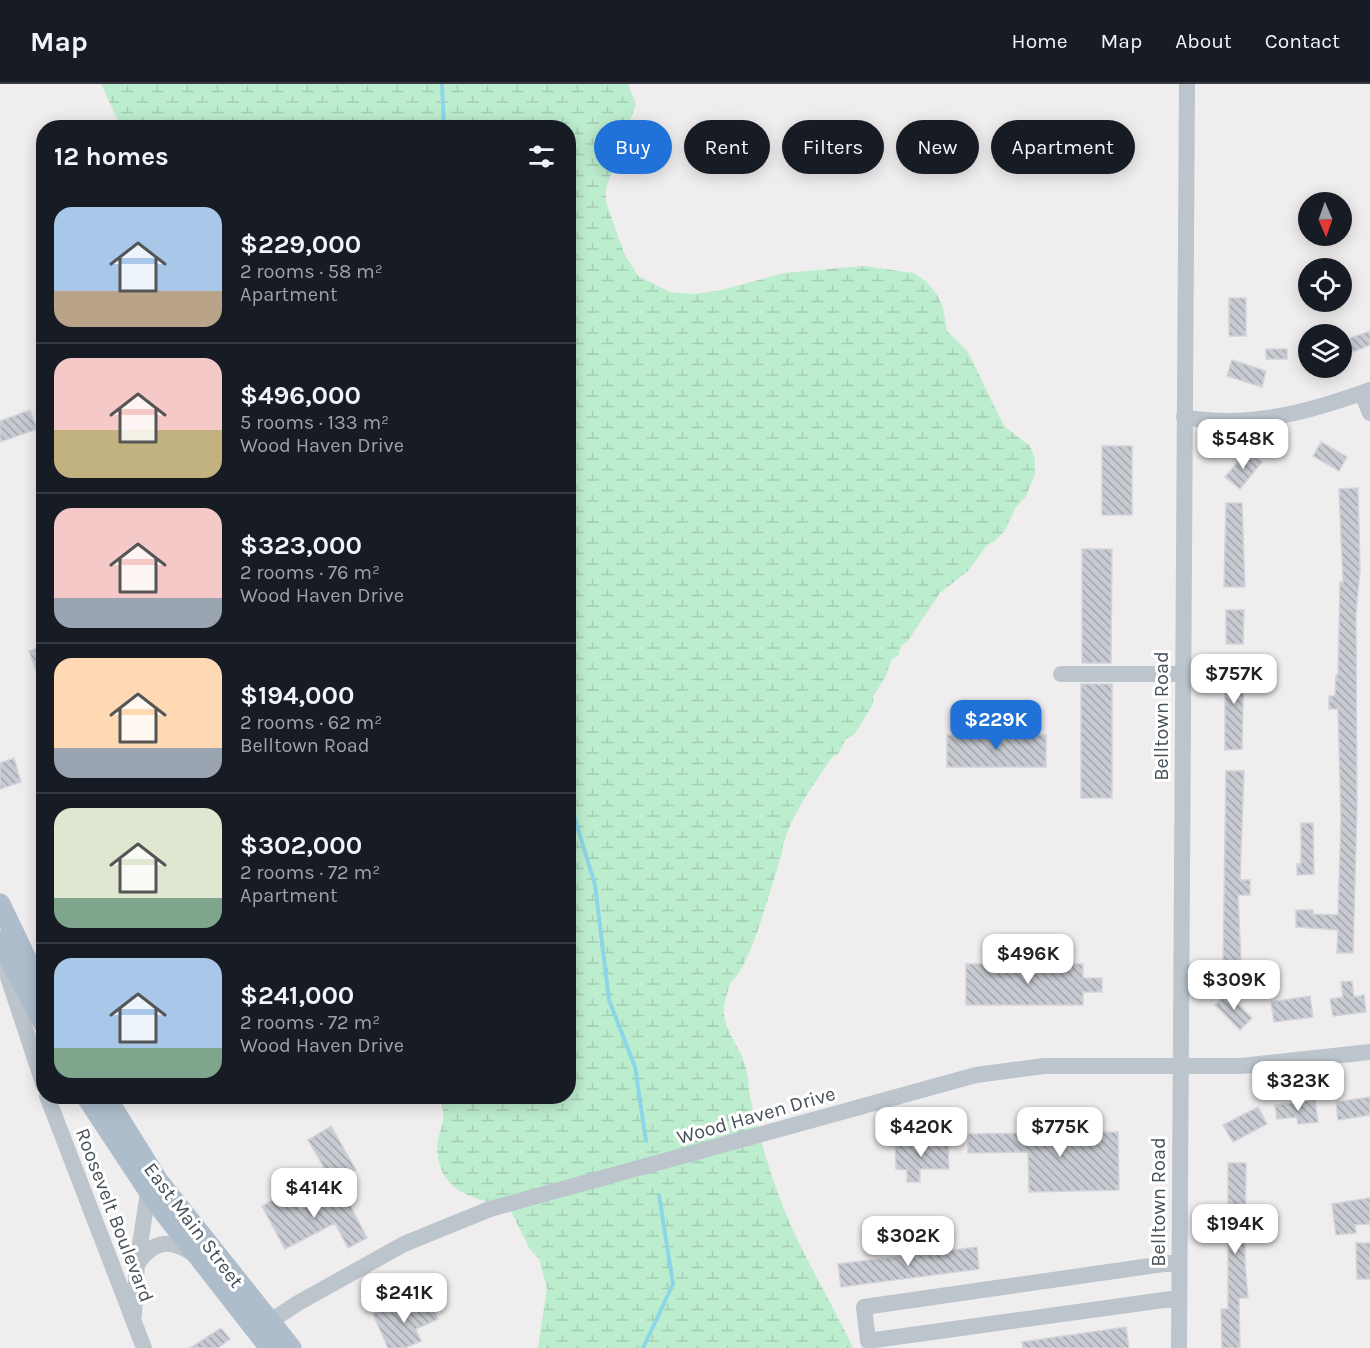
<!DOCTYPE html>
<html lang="en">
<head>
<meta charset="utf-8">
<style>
  body { margin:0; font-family:Karla,sans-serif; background:#242831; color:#f1f3f6; height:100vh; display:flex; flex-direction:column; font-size:22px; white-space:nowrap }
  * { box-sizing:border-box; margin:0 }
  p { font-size:20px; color:#9ea1a6 }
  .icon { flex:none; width:33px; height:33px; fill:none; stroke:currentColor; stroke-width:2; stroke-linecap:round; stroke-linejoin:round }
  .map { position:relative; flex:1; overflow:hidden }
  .drawer { position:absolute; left:36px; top:36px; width:540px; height:984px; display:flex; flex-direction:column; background:#171b24; border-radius:24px; box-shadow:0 3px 15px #0003 }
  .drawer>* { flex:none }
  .guide { position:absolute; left:594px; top:36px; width:570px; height:54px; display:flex; gap:12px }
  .needle { width:39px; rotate:178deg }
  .tools { position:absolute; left:1298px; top:108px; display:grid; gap:12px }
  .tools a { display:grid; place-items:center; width:54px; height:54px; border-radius:50%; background:#171b24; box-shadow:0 3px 15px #0003; font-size:30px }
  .price { position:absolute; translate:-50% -51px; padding:0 14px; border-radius:12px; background:#fff; color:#222; font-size:20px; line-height:39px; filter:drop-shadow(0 2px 3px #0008) }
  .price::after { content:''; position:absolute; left:50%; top:36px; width:18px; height:14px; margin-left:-9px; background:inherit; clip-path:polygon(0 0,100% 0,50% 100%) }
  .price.active { background:#2072d8; color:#fff }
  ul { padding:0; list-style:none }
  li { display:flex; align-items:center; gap:18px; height:150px; padding:0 18px }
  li+li { border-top:2px solid #363941 }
  li span { display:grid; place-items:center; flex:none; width:168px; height:120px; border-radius:18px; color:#555 }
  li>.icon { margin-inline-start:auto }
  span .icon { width:72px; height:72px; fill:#fffc; stroke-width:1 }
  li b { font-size:26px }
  h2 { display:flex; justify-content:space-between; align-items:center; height:72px; padding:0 18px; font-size:26px }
  .pill { padding:0 21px; border-radius:27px; background:#171b24; box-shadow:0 3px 15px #0003; font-size:21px; line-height:54px }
  .pill.active { background:#2072d8; color:#fff }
  header { display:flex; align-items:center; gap:36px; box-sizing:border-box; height:84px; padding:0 30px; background:#171b24; border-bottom:2px solid #363941 }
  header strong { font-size:28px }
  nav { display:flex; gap:33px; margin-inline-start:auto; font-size:21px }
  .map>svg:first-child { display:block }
</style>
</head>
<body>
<header>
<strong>Map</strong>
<nav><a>Home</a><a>Map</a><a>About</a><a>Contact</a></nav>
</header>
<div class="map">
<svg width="1370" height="1264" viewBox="0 0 1370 1264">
  <defs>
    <pattern id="wetland-marsh" width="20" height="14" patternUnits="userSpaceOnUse" patternTransform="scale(1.5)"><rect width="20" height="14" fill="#bdedcf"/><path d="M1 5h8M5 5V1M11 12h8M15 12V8" fill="none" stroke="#a4cdb4"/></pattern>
    <pattern id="building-back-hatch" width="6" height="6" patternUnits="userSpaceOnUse" patternTransform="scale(1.5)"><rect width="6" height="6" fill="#c7cad0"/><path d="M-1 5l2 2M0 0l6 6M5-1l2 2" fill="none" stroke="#a3a6ac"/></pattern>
  </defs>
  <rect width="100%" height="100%" fill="#f0edee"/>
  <path fill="url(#wetland-marsh)" d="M101 0H628L636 20 606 104V118L624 169 638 192 670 208 693 210 718 207 784 189 863 182 914 189 927 198 937 211 943 224 947 247 968 268 1004 342 1030 362 1035 375V390L1026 412 1016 423 1005 446 994 458 987 461 968 487 940 509 907 558 902 561 898 572 892 575 886 592 874 611 873 620 854 651 846 655 839 669 832 673C812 704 786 736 781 773 772 799 750 886 730 899 728 908 724 917 724 926 723 946 740 962 745 981 749 992 748 1005 751 1017 758 1048 767 1079 778 1109 797 1164 829 1212 853 1264H538L547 1204 539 1175 529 1164 509 1123C474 1115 438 1108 437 1063 437 1054 442 1045 443 1036 444 1028 442 1020 441 1013L568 1012V44L121 43Z"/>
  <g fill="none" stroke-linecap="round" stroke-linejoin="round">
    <path stroke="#8cd6e8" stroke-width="4" d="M442 0 444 44
      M568 712 595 801 609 916 635 983 646 1057
      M643 1264 673 1200 659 1111"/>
  </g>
  <path fill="url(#building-back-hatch)" stroke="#d2d4d9" stroke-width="1.5" d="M1229 214H1246V252H1229Z
    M1370 247V261L1348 270 1343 257Z
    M1266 265H1287V275H1266Z
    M1232 276 1266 287 1262 303 1227 292Z
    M30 326 37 345 0 358V337Z
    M1321 358 1347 373 1339 387 1313 372Z
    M1102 362H1132V431H1102Z
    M1247 367 1262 378 1240 405 1225 393Z
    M1358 404 1360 485 1356 530 1357 723 1353 869H1337L1338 846 1296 843V826H1313V830L1338 831 1341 735 1338 625H1329V612H1335L1336 591H1338L1340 498H1343L1339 405Z
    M1226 419H1242L1245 503H1224Z
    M1082 465H1112L1111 579H1082Z
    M1226 526H1244L1243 560H1226Z
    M44 562V603H42L29 567Z
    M1225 579H1244L1242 665 1225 666Z
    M1081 600H1112V714H1081Z
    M947 651H1046V683H947Z
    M14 674 21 698 0 705V679Z
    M1226 687H1244L1240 796H1250V811H1238L1241 877H1223Z
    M1301 739H1313L1314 790 1297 791V780H1301Z
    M966 880H1083V894H1102V908H1083V921H966Z
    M1352 897 1354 913 1364 911 1366 928 1333 932 1330 915 1343 913 1341 898Z
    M1227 909 1252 934 1240 946 1215 921Z
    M1310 912 1313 933 1274 938 1271 918Z
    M1370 1013V1031L1338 1036 1336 1018Z
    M1315 1016 1318 1038 1298 1040 1297 1033 1277 1035 1275 1021Z
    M1258 1023 1267 1040 1233 1058 1223 1041Z
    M331 1042 356 1086 333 1099 308 1056Z
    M1118 1048 1119 1106 1029 1108 1028 1068 968 1069V1050Z
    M906 1053H919V1061L948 1060 949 1085H920V1098H907V1086L896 1085 895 1061H906Z
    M1228 1079H1246L1245 1179 1248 1214H1239L1240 1264H1222L1221 1225H1228Z
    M341 1104 367 1154 348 1164 335 1139 285 1165 262 1122 290 1107 300 1126Z
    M1370 1114V1140L1355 1141 1356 1149 1336 1151 1332 1120Z
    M1356 1159H1370V1195H1357Z
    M977 1163 979 1185 841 1203 838 1180Z
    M430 1217 438 1235 416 1245 421 1257 405 1264H388L373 1230 402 1218 407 1227Z
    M1126 1243 1129 1264H1023L1022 1258Z
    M221 1244 230 1255 218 1264H190Z"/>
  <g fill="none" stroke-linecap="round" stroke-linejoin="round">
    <path stroke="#bcc5cc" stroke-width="16" d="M1362 309 1370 329
      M1184 333C1249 345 1309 328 1370 306
      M1061 590H1182
      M2 875 44 1002
      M47 1012 144 1264
      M138 1179C154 1155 172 1155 195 1171
      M1178 1214 868 1257 864 1223 1178 1178
      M134 1231 137 1180 149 1102
      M260 1244 298 1219 404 1160 490 1125 976 991 1044 982H1241L1370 968
      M1179 1264 1187 0"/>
    <path stroke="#aebdcc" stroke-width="21" d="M0 820 44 912
      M0 857 44 940
      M86 1012 156 1118 270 1264
      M105 1012 158 1097 291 1264"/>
  </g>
  <g text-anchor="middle" stroke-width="6" stroke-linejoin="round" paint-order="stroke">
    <g font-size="20" fill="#47515a" stroke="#fff">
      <text transform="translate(1161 632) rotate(-90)" y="7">Belltown Road</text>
      <text transform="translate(756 1031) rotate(-16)" y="7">Wood Haven Drive</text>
      <text transform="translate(1158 1118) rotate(-90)" y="7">Belltown Road</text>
      <text transform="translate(115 1131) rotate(69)" y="7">Roosevelt Boulevard</text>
      <text transform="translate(194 1141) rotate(53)" y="7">East Main Street</text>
    </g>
  </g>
</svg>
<div class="tools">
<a><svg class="needle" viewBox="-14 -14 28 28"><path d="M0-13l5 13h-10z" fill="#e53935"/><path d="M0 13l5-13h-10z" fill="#9ea1a6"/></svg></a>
<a><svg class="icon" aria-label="locate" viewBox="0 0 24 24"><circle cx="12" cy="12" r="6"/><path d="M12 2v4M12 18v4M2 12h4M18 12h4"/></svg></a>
<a><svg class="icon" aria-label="layers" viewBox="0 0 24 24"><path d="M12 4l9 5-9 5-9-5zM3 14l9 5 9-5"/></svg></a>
</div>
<b class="price" style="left:1243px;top:386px">$548K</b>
<b class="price" style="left:1234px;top:621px">$757K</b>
<b class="price active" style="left:996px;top:667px">$229K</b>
<b class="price" style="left:1028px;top:901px">$496K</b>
<b class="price" style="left:1234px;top:927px">$309K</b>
<b class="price" style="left:1298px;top:1028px">$323K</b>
<b class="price" style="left:921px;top:1074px">$420K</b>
<b class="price" style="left:1060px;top:1074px">$775K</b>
<b class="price" style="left:314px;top:1135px">$414K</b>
<b class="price" style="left:1235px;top:1171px">$194K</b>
<b class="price" style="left:908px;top:1183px">$302K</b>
<b class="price" style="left:404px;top:1240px">$241K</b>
<div class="guide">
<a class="pill active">Buy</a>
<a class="pill">Rent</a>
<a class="pill">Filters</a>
<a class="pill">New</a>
<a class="pill">Apartment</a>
</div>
<section class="drawer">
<h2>12 homes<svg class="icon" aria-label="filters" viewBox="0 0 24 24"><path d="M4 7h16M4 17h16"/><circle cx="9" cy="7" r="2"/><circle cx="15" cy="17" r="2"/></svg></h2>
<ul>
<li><span style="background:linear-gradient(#a9c7e8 70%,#b9a48a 0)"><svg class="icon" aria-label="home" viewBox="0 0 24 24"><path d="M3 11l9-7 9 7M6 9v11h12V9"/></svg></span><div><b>$229,000</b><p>2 rooms · 58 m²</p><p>Apartment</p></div></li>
<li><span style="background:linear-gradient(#f6c9c9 60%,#c2b280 0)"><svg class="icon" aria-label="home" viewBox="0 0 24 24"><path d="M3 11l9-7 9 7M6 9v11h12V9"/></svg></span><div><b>$496,000</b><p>5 rooms · 133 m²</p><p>Wood Haven Drive</p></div></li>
<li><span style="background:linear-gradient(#f6c9c9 75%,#9aa5b1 0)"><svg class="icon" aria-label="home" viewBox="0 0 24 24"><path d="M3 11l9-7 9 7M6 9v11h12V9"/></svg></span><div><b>$323,000</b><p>2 rooms · 76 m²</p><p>Wood Haven Drive</p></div></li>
<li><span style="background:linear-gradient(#ffd9b3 75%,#9aa5b1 0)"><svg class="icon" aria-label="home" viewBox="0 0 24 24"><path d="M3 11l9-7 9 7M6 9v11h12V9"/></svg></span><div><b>$194,000</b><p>2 rooms · 62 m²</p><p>Belltown Road</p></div></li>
<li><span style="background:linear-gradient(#dfe7d0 75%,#7fa58c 0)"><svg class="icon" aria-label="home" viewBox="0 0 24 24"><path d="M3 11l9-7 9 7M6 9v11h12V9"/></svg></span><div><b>$302,000</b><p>2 rooms · 72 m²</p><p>Apartment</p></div></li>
<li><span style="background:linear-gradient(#a9c7e8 75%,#7fa58c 0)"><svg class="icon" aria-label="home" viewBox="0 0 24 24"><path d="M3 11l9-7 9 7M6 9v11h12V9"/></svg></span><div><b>$241,000</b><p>2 rooms · 72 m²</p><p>Wood Haven Drive</p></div></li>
</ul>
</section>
</div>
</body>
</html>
